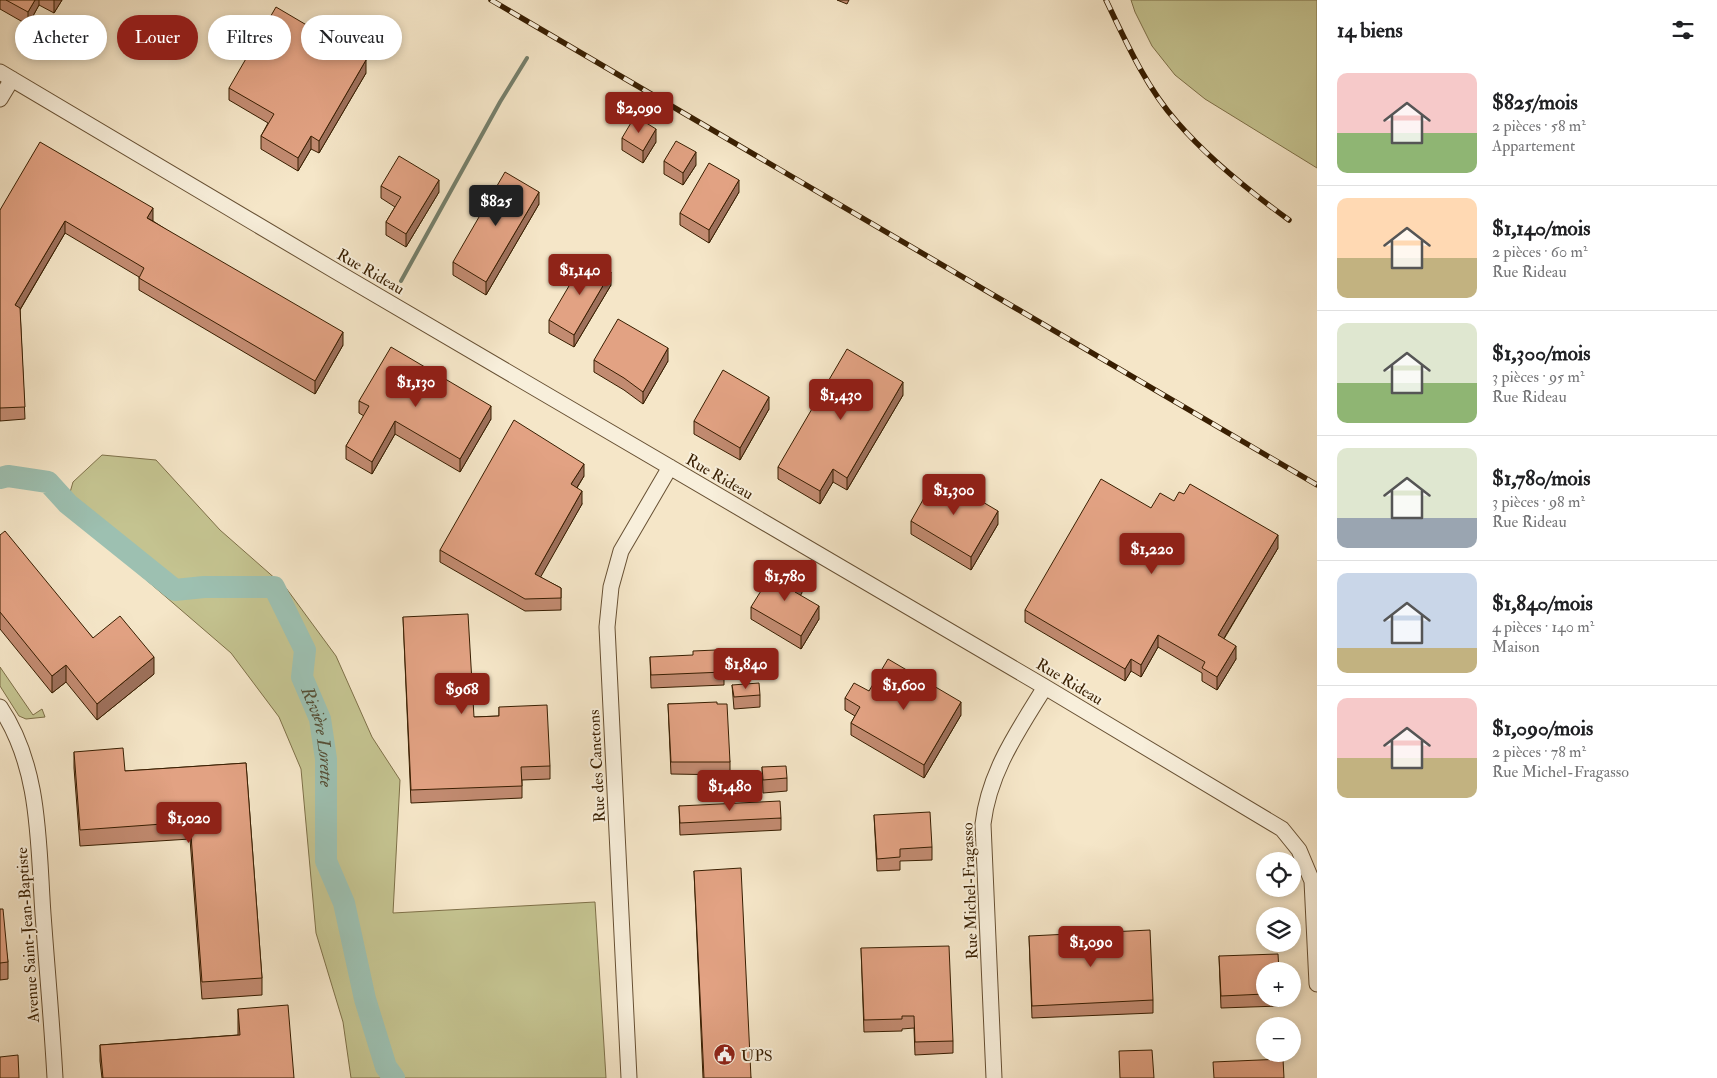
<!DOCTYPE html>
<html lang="fr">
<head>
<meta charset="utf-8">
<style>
  body { margin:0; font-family:"IM FELL Double Pica",serif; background:#f6f6f6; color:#202124; height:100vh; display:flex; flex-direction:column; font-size:19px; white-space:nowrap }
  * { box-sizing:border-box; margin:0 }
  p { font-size:16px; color:#757577 }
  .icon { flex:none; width:28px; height:28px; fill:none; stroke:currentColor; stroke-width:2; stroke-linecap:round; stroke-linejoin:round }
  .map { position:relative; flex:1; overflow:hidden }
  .side { display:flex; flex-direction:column; background:#fff; width:400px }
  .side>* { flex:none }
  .top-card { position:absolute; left:15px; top:15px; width:475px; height:45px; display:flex; gap:10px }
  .tools { position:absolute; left:1256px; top:852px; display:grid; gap:10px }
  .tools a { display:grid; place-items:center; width:45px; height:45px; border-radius:50%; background:#fff; box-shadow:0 2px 8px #0003; font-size:25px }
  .price { position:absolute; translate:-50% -42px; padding:0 11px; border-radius:5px; background:#8f2418; color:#fff; font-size:16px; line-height:32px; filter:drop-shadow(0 1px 2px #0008) }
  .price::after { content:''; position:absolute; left:50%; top:30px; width:15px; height:11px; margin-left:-8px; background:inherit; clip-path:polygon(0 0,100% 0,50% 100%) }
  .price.on { background:#222; color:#fff }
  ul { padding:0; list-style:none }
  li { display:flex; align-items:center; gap:15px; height:125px; padding:0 20px }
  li+li { border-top:1px solid #e0e0e0 }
  li span { display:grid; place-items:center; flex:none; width:140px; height:100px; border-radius:10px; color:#555 }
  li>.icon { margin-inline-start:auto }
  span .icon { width:60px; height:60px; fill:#fffc; stroke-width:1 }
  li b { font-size:21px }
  h2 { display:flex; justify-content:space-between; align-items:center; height:60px; padding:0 20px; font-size:21px }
  .pill { padding:0 18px; border-radius:22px; background:#fff; box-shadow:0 2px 8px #0003; font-size:18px; line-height:45px }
  .pill.on { background:#8f2418; color:#fff }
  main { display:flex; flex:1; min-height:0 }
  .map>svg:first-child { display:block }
</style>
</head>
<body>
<main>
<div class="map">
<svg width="1317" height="1078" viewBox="0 0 1317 1078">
  <rect width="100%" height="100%" fill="#f5e6c8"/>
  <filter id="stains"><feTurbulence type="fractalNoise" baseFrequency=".004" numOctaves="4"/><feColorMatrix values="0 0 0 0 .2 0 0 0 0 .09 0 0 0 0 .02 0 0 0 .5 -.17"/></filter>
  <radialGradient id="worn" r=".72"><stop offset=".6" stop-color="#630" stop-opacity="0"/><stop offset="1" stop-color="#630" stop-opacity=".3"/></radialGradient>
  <path fill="#c4c390" stroke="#7e7048" d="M1131 0H1317V168L1205 99 1175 75 1152 46 1135 12Z
    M102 455 156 460 220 530 286 588 336 656 372 737 400 780 393 913 595 902 606 1078H351L343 1022 316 933 301 769 279 717 231 653 65 510 73 482Z
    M0 667 33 715 42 709 45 717 26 719 19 716 0 686Z"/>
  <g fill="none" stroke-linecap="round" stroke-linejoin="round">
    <path stroke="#757f6b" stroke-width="4" d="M401 281 500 102 527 58"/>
    <path stroke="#9dc0b1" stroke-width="22" id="s1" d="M0 478 8 476 48 482 68 504 175 590 204 587H274L305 650 302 677 320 719 326 759V861L344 903 365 999 386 1067 394 1078"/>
    <defs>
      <path id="minor" d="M0 72 337 272 1045 687 1282 829 1299 850 1312 881 1317 984
        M0 99 12 79
        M0 707C41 768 38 844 43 914 47 969 52 1023 55 1078
        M629 1078 607 627 611 587 621 551 670 467
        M994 1078 983 824C989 772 1018 731 1045 687"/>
    </defs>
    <use href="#minor" stroke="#675033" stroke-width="17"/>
    <use href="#minor" stroke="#f8efdb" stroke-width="15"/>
    <defs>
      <path id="rail" d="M491 0 1317 485
        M1106 0C1126 42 1146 87 1177 122 1209 159 1249 191 1289 220"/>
    </defs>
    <use href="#rail" stroke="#381e01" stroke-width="5.5"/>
    <use href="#rail" stroke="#f8efdb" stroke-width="4" stroke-dasharray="11" stroke-linecap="butt"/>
  </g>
  <path fill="#c28b71" stroke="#381e01" d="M0 0H62L54 13 39 5 28 25 0 9Z
    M837 0H849L847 4Z
    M366 73 319 153 311 149 298 171 261 149V136L268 123 229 100V88Z
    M622 138 656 142 643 163 622 150Z
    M664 161 696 165 683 185 664 174Z
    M381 186 439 192 406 247 386 235V222L395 207 381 198Z
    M739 192 709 243 680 225V213Z
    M539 204 486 295 453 275V262Z
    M0 210 153 221 343 345 315 394 139 290V277L65 233 20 310 25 419 0 421Z
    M611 285 574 347 549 333V320Z
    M594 360 668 361 643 404 624 390 594 372Z
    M903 395 847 490 833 482 820 504 778 479V467Z
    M359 401 491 419 460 472 395 434 372 474 346 459V446L364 416 359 413Z
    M769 409 740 460 694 434V421Z
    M584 476 577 488 582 504 540 577 561 588V610L525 611 440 562V550Z
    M1151 508 1278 548 1224 639 1236 659 1217 690 1202 681V673L1158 647 1141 677 1131 671 1125 681 1025 622V610Z
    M911 521 998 524 971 570 911 534Z
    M0 535 93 638 154 674 97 720 66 682 52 693 0 629Z
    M802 593 800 595 819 619 801 649 751 619V607Z
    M403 617 474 717 499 716V707L550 766V779L522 780V798L411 803Z
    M650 657 724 672V685L651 688Z
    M732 685 760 695V707L734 709Z
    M869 691 961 715 924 778 851 735V723L855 716 845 710V698Z
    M668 704H717L730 762V775L671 774Z
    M74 752 125 771 246 763 262 978V995L202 999 190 839 80 846 74 768Z
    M762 767 787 778V791L763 793Z
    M679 806 781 818V830L680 835Z
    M874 815 932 847V860L900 861V870L877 871Z
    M694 871 751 1078H703Z
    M0 909 8 962V979L0 980Z
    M1029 936 1153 1000V1013L1032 1018Z
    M861 948 953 1041V1053L915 1055 914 1028 902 1029V1031L864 1032Z
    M1219 956 1265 971V999H1280V1006L1221 1008Z
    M238 1009 294 1078H102L100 1061V1045L238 1035Z"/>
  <path fill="#9e715c" stroke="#381e01" d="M35 0H39V5L28 25V12Z
    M54 0H62L54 13Z
    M366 60V73L319 153V141Z
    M656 129V142L643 163V151Z
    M311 136V149L298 171V158Z
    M696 152V165L683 185V173Z
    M439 180V192L406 247V234Z
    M739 180V192L709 243V230Z
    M539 192V204L486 295V282Z
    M153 208V221L147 218Z
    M65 221V233L15 318V305Z
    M611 272V285L574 347V335Z
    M343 332V345L315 394V381Z
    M668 348V361L643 404V392Z
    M903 382V395L847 490V478Z
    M769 397V409L740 460V448Z
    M491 406V419L460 472V459Z
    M395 421V434L372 474V462Z
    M584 464V476L571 497V484Z
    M833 469V482L820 504V491Z
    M582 491V504L535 587V574Z
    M998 511V524L971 570V557Z
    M1278 535V548L1218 648V635Z
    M802 580V593L795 604V592Z
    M819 606V619L801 649V636Z
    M1158 635V647L1141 677V665Z
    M1236 646V659L1217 690V677Z
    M154 657V674L97 720V704Z
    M1131 659V671L1125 681V669Z
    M66 665V682L52 693V676Z
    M961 702V715L924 778V765Z"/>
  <path fill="#e2a283" stroke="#381e01" d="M6 0H35L28 12Z
    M276 7 366 60 319 141 311 136 298 158 261 136 274 114 229 88Z
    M635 116 656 129 643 151 622 138Z
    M676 141 696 152 683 173 664 161Z
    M40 142 153 208 147 218 343 332 315 381 139 278 144 268 65 221 15 305 20 308 25 407 0 408V210Z
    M399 156 439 180 406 234 386 222 401 197 381 186Z
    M709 163 739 180 709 230 680 213Z
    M505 172 539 192 486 282 453 262Z
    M586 257 611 272 574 335 549 320Z
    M618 319 668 348 643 392 624 378 594 360Z
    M391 347 491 406 460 459 395 421 372 462 346 446 369 406 359 401Z
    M847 349 903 382 847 478 833 469 820 491 778 467Z
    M723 370 769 397 740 448 694 421Z
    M514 420 584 464 571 484 582 491 535 574 561 588V598L525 599 440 550Z
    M937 475 998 511 971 557 911 521Z
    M1101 479 1151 508 1160 493 1174 501 1179 492 1184 494 1190 484 1278 535 1218 635 1236 646 1217 677 1202 668 1205 662 1158 635 1141 665 1131 659 1125 669 1025 610Z
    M5 531 93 638 120 616 154 657 97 704 66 665 52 676 0 612V535Z
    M777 565 802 580 795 592 819 606 801 636 751 607Z
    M468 614 474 717 499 716V707L547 705 550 766 521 767 522 786 411 790 403 617Z
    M716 650V654H723L724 672 651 675 650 657 693 655V651Z
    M888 659 961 702 924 765 851 723 860 707 845 698 854 683 869 691Z
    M759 683 760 695 734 697 732 685Z
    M717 702V704H727L730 762H671L668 704Z
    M123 748 125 771 246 763 262 978 202 982 190 822 80 830 74 752Z
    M786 766 787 778 763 780 762 767Z
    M780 801 781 818 680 823 679 806Z
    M930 812 932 847 900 849V857L877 859 874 815Z
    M741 868 751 1078H704L694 871Z
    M0 909H3L8 962 0 963Z
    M1150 930 1153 1000 1032 1006 1029 936Z
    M949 946 953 1041 915 1042 914 1016H902V1019L864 1020 861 948Z
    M1278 954 1279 971H1265V994L1221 996 1219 956Z
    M288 1005 294 1078H103L100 1045 240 1035 238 1009Z
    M1152 1050 1154 1078H1120L1119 1051Z
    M18 1055 19 1078H0V1057Z
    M1283 1059 1284 1078H1214L1213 1062Z"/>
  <defs>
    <symbol id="civic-disc" viewBox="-11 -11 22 22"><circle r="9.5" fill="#8f2418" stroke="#f8efdb"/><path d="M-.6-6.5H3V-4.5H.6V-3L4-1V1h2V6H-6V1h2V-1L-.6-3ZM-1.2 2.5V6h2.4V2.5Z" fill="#fff"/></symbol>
  </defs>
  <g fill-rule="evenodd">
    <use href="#civic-disc" x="712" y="1042" width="25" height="25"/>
  </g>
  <g text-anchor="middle" stroke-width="4" stroke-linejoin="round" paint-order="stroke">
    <g font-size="16" fill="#381e01" stroke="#f8efdb">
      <text transform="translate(371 271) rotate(30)" y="6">Rue Rideau</text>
      <text transform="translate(720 476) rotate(30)" y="6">Rue Rideau</text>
      <text transform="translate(1070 681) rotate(31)" y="6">Rue Rideau</text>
      <text transform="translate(596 766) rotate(-93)" y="6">Rue des Canetons</text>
      <text transform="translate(969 891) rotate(-92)" y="6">Rue Michel-Fragasso</text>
      <text transform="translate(27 935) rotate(-94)" y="6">Avenue Saint-Jean-Baptiste</text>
    </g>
    <g font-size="16" fill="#381e01" stroke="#f8efdb" text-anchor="start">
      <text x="741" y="1061">UPS</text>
    </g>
    <g font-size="18" font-style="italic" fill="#564f36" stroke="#f8efdb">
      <text dy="6" stroke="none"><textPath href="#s1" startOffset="475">Rivière Lorette</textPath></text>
    </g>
  </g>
  <rect width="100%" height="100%" filter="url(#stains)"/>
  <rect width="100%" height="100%" fill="url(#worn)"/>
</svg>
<div class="tools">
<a><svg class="icon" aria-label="locate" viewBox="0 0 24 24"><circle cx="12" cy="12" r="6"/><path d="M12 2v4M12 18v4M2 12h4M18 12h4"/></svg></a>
<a><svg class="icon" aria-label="layers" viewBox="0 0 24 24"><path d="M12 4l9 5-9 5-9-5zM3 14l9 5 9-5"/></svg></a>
<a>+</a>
<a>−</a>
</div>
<b class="price" style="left:639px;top:134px">$2,090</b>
<b class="price on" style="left:496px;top:227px">$825</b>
<b class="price" style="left:580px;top:296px">$1,140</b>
<b class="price" style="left:416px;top:408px">$1,130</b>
<b class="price" style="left:841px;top:421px">$1,430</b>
<b class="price" style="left:954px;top:516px">$1,300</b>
<b class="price" style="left:1152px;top:575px">$1,220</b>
<b class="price" style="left:785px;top:602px">$1,780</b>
<b class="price" style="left:746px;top:690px">$1,840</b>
<b class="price" style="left:904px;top:711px">$1,600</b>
<b class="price" style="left:462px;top:715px">$968</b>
<b class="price" style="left:730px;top:812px">$1,480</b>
<b class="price" style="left:189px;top:844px">$1,020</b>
<b class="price" style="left:1091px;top:968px">$1,090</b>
<div class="top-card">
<a class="pill">Acheter</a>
<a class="pill on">Louer</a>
<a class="pill">Filtres</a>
<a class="pill">Nouveau</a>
</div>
</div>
<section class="side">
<h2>14 biens<svg class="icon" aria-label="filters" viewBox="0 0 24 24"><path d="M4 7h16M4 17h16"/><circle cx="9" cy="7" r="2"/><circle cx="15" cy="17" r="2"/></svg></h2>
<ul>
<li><span style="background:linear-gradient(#f6c9c9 60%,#8fb573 0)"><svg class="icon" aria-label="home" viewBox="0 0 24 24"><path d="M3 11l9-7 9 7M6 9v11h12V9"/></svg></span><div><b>$825/mois</b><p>2 pièces · 58 m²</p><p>Appartement</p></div></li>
<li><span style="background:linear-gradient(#ffd9b3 60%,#c2b280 0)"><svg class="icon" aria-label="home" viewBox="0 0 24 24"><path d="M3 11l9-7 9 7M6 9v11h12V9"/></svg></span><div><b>$1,140/mois</b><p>2 pièces · 60 m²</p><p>Rue Rideau</p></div></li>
<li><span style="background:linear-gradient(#dfe7d0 60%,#8fb573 0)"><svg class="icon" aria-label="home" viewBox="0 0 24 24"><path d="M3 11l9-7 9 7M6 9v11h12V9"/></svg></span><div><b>$1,300/mois</b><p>3 pièces · 95 m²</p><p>Rue Rideau</p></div></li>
<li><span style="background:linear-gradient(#dfe7d0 70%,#9aa5b1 0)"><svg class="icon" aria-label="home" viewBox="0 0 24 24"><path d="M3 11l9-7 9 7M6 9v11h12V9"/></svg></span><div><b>$1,780/mois</b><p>3 pièces · 98 m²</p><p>Rue Rideau</p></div></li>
<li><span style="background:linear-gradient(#c9d6e8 75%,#c2b280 0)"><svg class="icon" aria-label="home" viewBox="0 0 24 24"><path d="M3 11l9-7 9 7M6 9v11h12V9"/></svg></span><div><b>$1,840/mois</b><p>4 pièces · 140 m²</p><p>Maison</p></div></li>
<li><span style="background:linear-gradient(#f6c9c9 60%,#c2b280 0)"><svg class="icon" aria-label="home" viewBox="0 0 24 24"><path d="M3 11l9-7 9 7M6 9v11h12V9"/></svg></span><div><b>$1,090/mois</b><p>2 pièces · 78 m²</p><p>Rue Michel-Fragasso</p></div></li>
</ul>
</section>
</main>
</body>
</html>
